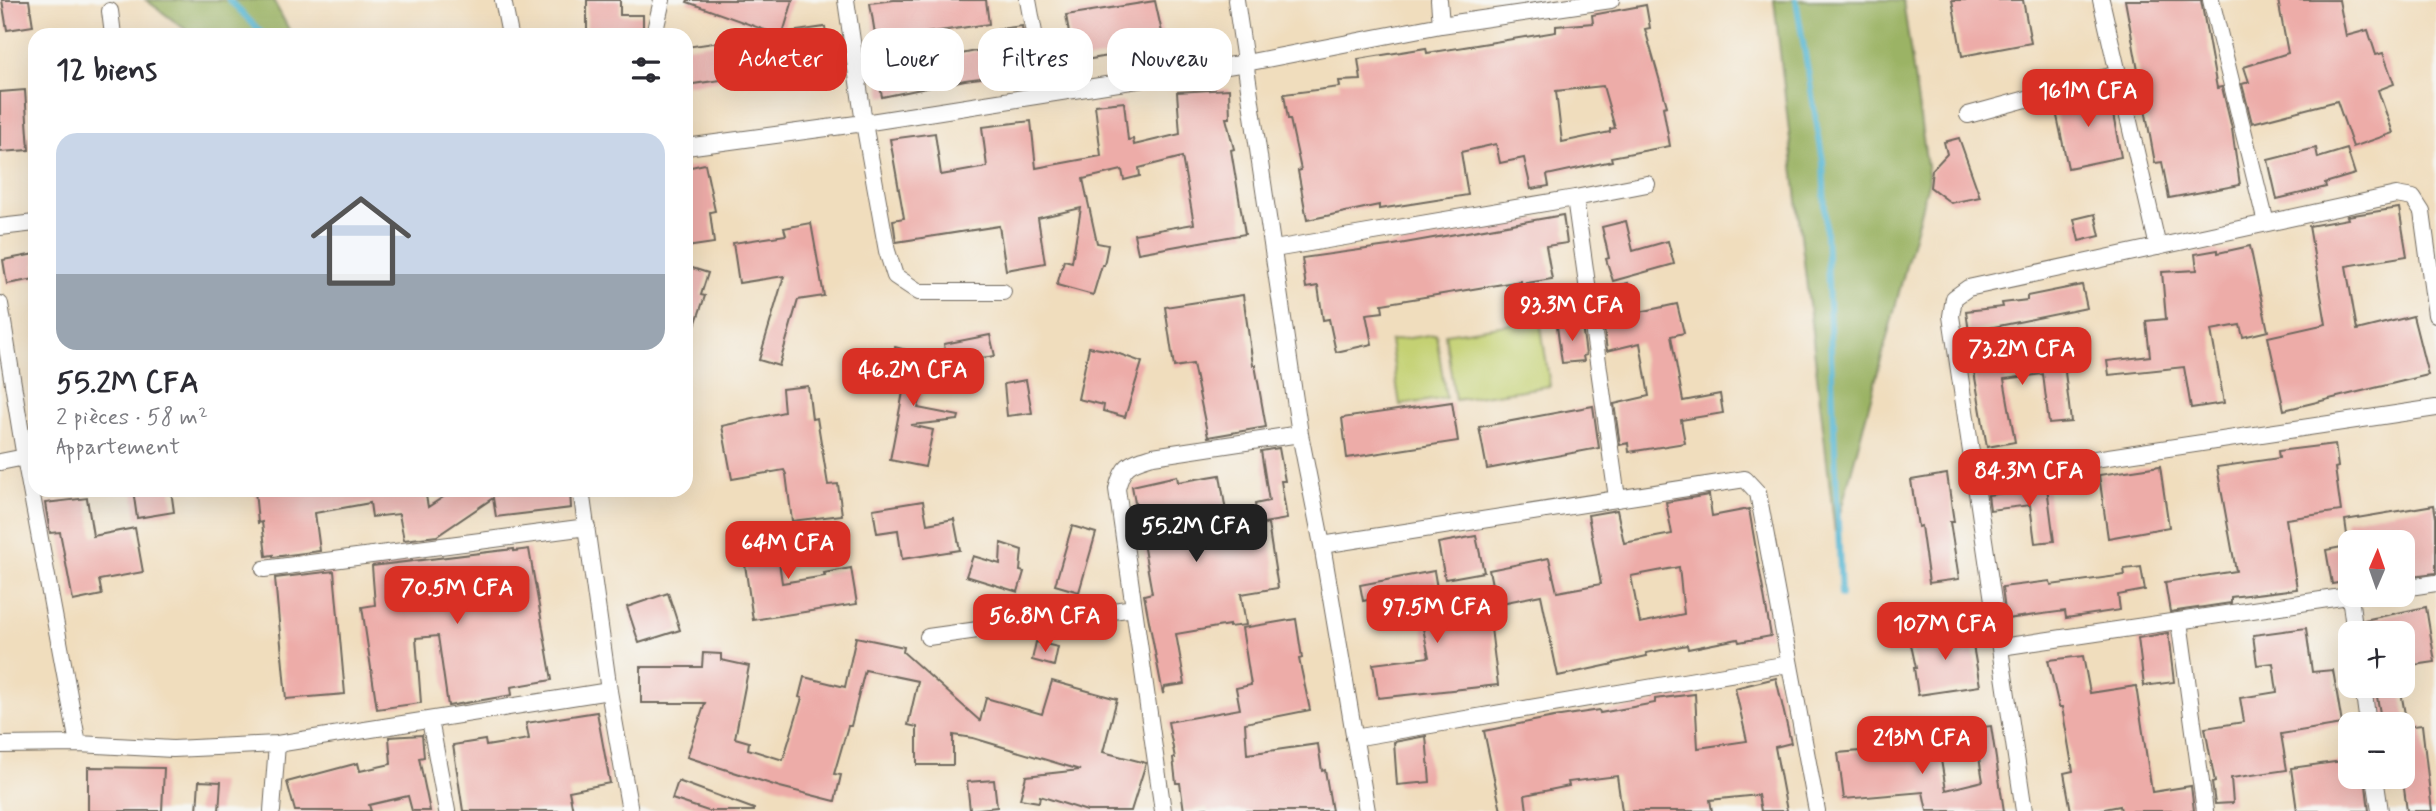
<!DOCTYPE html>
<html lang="fr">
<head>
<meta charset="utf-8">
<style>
  body { margin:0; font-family:Mynerve,sans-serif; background:#f7f7f7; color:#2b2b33; height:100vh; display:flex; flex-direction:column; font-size:26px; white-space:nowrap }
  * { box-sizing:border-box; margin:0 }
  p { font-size:23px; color:#7c7c81 }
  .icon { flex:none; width:38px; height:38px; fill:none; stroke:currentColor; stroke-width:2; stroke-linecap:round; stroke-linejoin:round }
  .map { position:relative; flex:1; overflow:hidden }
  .sheet { position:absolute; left:28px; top:28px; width:665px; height:469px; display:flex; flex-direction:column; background:#fff; border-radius:21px; box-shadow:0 7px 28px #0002 }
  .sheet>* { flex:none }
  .banner { position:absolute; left:714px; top:28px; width:665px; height:63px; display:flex; gap:14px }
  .needle { width:46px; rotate:2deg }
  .tools { position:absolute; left:2338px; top:530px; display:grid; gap:14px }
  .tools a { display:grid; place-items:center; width:77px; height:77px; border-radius:14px; background:#fff; box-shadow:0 7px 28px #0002; font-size:35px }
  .price { position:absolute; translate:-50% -60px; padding:0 16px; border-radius:14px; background:#d93025; color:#fff; font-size:23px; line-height:46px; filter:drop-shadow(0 2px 4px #0008) }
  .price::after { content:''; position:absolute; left:50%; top:42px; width:21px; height:16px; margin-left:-10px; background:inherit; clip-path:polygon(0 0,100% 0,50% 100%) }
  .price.active { background:#222; color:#fff }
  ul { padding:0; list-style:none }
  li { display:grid; align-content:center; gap:14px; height:371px; padding:0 28px }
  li+li { border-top:2px solid #e1e1e2 }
  li span { display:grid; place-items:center; height:217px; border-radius:21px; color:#555 }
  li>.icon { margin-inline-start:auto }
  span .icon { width:126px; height:126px; fill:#fffc; stroke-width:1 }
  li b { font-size:30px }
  h2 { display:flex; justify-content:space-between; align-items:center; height:84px; padding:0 28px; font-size:30px }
  .tag { padding:0 24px; border-radius:21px; background:#fff; box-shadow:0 7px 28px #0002; font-size:24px; line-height:63px }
  .tag.active { background:#d93025; color:#fff }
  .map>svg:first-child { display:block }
</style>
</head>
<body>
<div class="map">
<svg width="2436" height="811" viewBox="0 0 2436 811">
  <rect width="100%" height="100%" fill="#f6f6f2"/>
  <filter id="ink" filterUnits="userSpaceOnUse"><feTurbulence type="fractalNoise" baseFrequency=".0143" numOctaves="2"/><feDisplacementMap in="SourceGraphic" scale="14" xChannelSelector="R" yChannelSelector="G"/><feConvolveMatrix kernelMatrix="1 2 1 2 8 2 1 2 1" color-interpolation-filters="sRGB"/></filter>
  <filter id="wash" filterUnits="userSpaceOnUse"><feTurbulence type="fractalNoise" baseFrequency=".00686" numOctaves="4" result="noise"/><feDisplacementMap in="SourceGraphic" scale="28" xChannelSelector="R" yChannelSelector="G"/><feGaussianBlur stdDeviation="1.57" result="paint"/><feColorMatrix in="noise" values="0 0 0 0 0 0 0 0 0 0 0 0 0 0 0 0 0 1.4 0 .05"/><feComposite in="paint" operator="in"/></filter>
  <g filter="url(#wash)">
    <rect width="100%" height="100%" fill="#f0ddbd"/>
    <path fill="#c4d173" stroke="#787e4f" stroke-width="2" d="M1540 320 1550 386 1455 400 1445 334Z
      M1436 334 1446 398 1400 405 1390 341Z"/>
    <path fill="#9bb365" stroke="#636f48" stroke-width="2" d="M146 0H273L292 35H193Z
      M1774 0H1903L1929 180 1835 532Z"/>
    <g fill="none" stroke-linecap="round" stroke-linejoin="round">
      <path stroke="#53b5d2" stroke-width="6" d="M229 0 264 35
        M1796 0 1823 161 1841 595"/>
    </g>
    <g id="blocks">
      <path fill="#edaca8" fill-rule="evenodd" d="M2 0H29L33 26 7 30Z
        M587 0H620V15H643V35H587Z
        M688 0H793L783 33 825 27 831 64 686 85V47L776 34 687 2Z
        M894 0H986L989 24 876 40 870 3Z
        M1952 0H2023L2031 43 1962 56Z
        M2125 0H2201L2217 88 2222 87 2232 129 2240 185 2169 198 2162 162 2155 163Z
        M2278 0H2339L2346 36 2368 30 2376 55 2383 53 2394 84 2378 90 2393 133 2353 147 2337 101 2252 123 2242 84 2249 82 2244 67 2288 53Z
        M1155 1 1165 46 1074 62 1066 15Z
        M1646 5 1650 28 1645 29 1667 106 1663 107 1670 146 1611 157 1612 161 1547 175 1549 186 1531 189 1524 158 1500 163 1496 144 1461 152 1468 195 1379 209V205L1307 220 1298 171 1301 170 1290 119H1288L1284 94 1340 87 1339 81 1361 80 1358 59 1426 48 1427 53 1556 32V26L1593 23 1592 15ZM1603 86 1615 128 1610 129V132L1562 142 1556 91Z
        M1022 26 1028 72 965 80 882 97 877 71 1001 46 998 29Z
        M2108 88 2121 157 2068 168 2054 102Z
        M1229 89 1230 118H1226L1234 149 1231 150 1245 234 1138 253 1134 234 1194 224 1182 157 1139 168 1140 176 1124 180 1122 170 1083 179 1097 243 1108 245 1104 265H1102L1093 295 1057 285 1064 260 1072 262 1081 208 1038 218 1045 263 1006 270 999 226 896 242 893 220 904 218 890 139 935 133 941 175 987 167 982 127 1031 121 1036 168 1101 156 1095 105 1124 102 1128 140 1133 139 1134 145 1180 134 1177 92Z
        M25 90 29 150 0 152V92Z
        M1959 138 1980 197 1951 203 1930 187 1932 170 1947 154 1944 142Z
        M2316 148 2318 158 2347 149 2355 174 2325 183 2326 187 2277 199 2268 160Z
        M705 164 715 211 710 212 714 243 686 247V168Z
        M2399 208 2407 256 2346 266 2357 330 2413 316 2428 375 2284 410 2268 337 2326 324 2309 226 2348 219 2347 216Z
        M2095 214 2100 236 2079 241 2074 219Z
        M1563 215 1567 243 1546 246 1552 279 1521 284V281L1382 304 1383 312 1366 314 1372 344 1336 352 1329 319 1323 320 1318 286 1306 288 1302 258 1388 246Z
        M1626 221 1633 251 1668 241 1674 264 1613 281 1606 259 1609 258 1602 227Z
        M811 223 824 296 798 300 779 366 759 360 784 276 739 283 733 243 786 235 784 228Z
        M2250 246 2268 331 2243 337 2240 325 2211 330 2224 403 2191 408 2184 367 2109 375 2107 361 2150 356 2146 321 2166 319 2162 272 2197 270 2195 254 2218 250V253Z
        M35 254V279L7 284 3 260Z
        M686 266 708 273 701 295 705 296 690 340 686 339Z
        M1628 283 1635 313 1677 304 1684 333 1671 336 1683 401 1720 394 1723 413 1681 420 1685 443 1629 452 1628 443 1620 445 1614 404 1649 396 1640 343 1607 351 1603 321 1621 317 1612 287Z
        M2082 285 2087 308 1969 332 1966 311 2003 307 2002 303 2027 300V296Z
        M1243 295 1253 365H1255L1266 427 1208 437 1193 364 1174 367 1165 307Z
        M1579 324V326L1582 325 1586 355 1583 356 1584 361 1562 363 1557 326Z
        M990 335 995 356 947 363 944 344Z
        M2072 342 2078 369 2065 372 2071 422 2049 424 2043 374 2004 379 2015 442 1987 447 1972 360Z
        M895 347 932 357 918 408 959 416 958 420 911 425 933 430 925 467 890 460 904 387 886 382Z
        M1089 347 1111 351 1142 362 1125 417 1103 411 1104 405 1078 399Z
        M1026 380 1032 413 1007 416 1004 384Z
        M808 386 812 419 817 418 828 485 838 484 842 515 792 521 786 474 784 470 732 479 722 426 784 412 782 389Z
        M1452 402 1458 441 1347 458 1342 418Z
        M1593 406 1599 448 1487 469 1479 427Z
        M2335 444 2338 467 2335 468 2341 511 2286 519 2297 589 2231 597V603L2170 612 2165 582 2236 571 2217 467 2279 458 2278 451Z
        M1279 448 1285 481H1281L1287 519 1258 524 1255 504 1269 501 1261 451Z
        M2160 466 2169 527 2108 538 2099 475Z
        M1947 474 1954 522H1950L1959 579 1929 583 1921 526 1918 527 1911 480Z
        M1220 475 1229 530 1268 524 1278 588 1241 594 1246 625 1229 627V625L1176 634 1185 684 1165 687 1163 694 1144 595 1152 593 1143 543 1139 544 1133 514H1137L1132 486 1177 476 1178 482Z
        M2047 487 2054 541 2035 543 2030 505 1990 510 1988 495Z
        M133 490H171L174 512 137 518Z
        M255 490H425L428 507 454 490H570L571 508 496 517 493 498 437 536 404 540 399 514 372 517 370 503 315 513 320 551 273 557V555L266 556 262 522 258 523Z
        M1709 495 1712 516 1749 509 1771 636 1739 642 1738 639 1688 649 1687 645 1646 653 1647 656 1614 663V664L1558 676 1541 595 1496 604 1489 570 1549 558 1557 592 1601 584 1588 515 1617 510 1624 543 1672 534 1666 502ZM1679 567 1684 614 1640 623 1631 576Z
        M87 498 93 536 135 528 143 572 99 580 102 595 73 601 60 532 50 533 45 503Z
        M923 501 927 524 954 519 960 550 902 559 898 530 877 533 873 509Z
        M2434 505 2436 518V573L2403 577V537L2368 542H2348L2345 520Z
        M774 525 782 583 825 576 824 573 851 568 857 604 753 620 740 530Z
        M1072 526 1096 533 1079 592 1055 585Z
        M1476 536 1484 572 1445 579 1438 543Z
        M1001 543 1022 550 1020 571 1024 572 1018 592 966 576 973 556 1000 564Z
        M2347 546 2350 581 2332 584 2326 550Z
        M514 549V551L529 549 552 680 511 687 512 695 448 706 438 636 416 638 421 703 377 709 362 607 375 605 372 566Z
        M2141 567 2145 590 2118 595 2120 610 2066 618 2065 611 2006 619 2002 587 2050 581 2051 585 2125 575 2124 569Z
        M334 571 345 694 286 699 275 578Z
        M1434 571 1442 617 1489 612 1498 685 1378 698 1373 664 1429 657 1415 590 1363 601 1360 585Z
        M668 593 680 630 639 643 627 607Z
        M2426 607 2435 662 2414 665 2409 634H2366L2364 620Z
        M1296 619 1302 658 1299 659 1310 710 1245 723 1247 754 1318 744 1322 771 1325 770 1332 811H1208L1207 808 1184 811 1180 783H1176L1173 758H1175L1168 722 1240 709 1236 688 1251 685 1242 628Z
        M1970 628 1980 686 1918 695 1914 668H1916L1910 640Z
        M2306 628 2312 672 2333 670 2342 724 2281 734 2287 770 2231 778 2233 803 2215 804 2212 783 2215 782 2205 728 2244 722 2240 698 2277 692 2273 663 2257 665 2253 635Z
        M2168 633 2174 682 2144 686 2138 638Z
        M856 637 904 647 903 652 980 721 986 698 1042 714 1052 681 1117 699 1103 752 1146 763 1131 811H1087L1040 796 1039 802 1020 799 1026 776 1080 770 973 738 953 735V765H917V727L908 725 918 681 865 670 851 726H848L834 774 841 775 835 801 780 787 687 757 705 703H641V667H702L703 653 721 654V660L749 666 735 738 749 742 748 749 783 760 802 698 799 697 804 677 845 687Z
        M1036 642 1058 647 1054 666 1032 660Z
        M2083 656 2090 693 2136 686 2152 792 2191 786 2194 811H2121L2120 806 2094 811H2071L2064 773 2073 771 2062 707H2059L2048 660Z
        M1776 678 1791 743 1775 747 1787 811H1761L1758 795 1710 800 1712 811H1622L1617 776 1568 782 1569 786 1525 795 1527 811H1501L1484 731 1554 717 1599 710 1600 713 1655 703V699L1695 694 1698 748 1747 741 1735 688Z
        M2375 686H2400L2406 720 2382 724Z
        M597 712 610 783 569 791 573 811H463L453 745 485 740 486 746 529 739 526 723Z
        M2422 725 2432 811H2407L2403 781V727Z
        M1991 726 2004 811H1927L1923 792 1844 799 1838 753 1918 746 1917 739 1937 736 1946 790 1983 781 1974 728Z
        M422 735 424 757 419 758 430 811H412L408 796 369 805 371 811H295L287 782 358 763 360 771 391 764 389 737Z
        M1426 736 1430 782 1397 785 1394 742Z
        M2350 760V777H2365L2369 811H2297L2291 768Z
        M88 767 164 768 162 811H88Z
        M994 780 997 807 970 810 967 782Z
        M199 781 221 782 219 811H197Z
        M678 781 754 809V811H708L672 799Z"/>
    </g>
  </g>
  <g filter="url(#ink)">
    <use href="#blocks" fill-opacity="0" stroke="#70695e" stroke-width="2"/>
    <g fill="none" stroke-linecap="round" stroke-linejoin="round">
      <defs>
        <path id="minor" d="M503 0 510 35
          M846 0 864 123 887 251 895 276 919 292H1003
          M1028 0 1045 93
          M1236 0 1300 434 1322 545 1367 811
          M1439 0 1441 25
          M2101 0 2158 247
          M2211 0 2266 223
          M110 11 113 35
          M654 35 662 0
          M1968 115 2118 74
          M686 147 864 123 1246 63 1441 25 1611 0
          M1575 198 1617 498
          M0 227 35 223
          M1274 249 1575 198 1647 184
          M0 304 25 458 78 744
          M0 462 35 455
          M1975 477 2436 408
          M581 490 609 691 630 811
          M1322 545 1745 479 1758 493 1817 811
          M264 569 587 527
          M2403 588 2436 583
          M2350 596 2355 634
          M2179 621 2205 811
          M928 637 1134 608
          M2001 647 2355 595
          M2363 686 2368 724
          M430 720 447 811
          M1354 738 1789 664
          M0 745 78 744 173 749 277 744 609 691
          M2375 777 2380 811
          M272 811 277 744
          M1163 811 1117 489C1123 464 1130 463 1153 456L1300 434
          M2024 811 1951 316 1954 298 1968 288 2396 195 2413 198 2422 212 2436 315"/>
      </defs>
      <use href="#minor" stroke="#70695e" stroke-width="18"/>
      <use href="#minor" stroke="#fff" stroke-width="16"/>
    </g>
  </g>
</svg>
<div class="tools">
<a><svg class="needle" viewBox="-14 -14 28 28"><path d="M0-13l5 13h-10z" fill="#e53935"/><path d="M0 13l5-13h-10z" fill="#7c7c81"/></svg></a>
<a>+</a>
<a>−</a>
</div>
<b class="price" style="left:2088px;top:129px">161M CFA</b>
<b class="price" style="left:1572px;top:343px">93.3M CFA</b>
<b class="price" style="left:2022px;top:387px">73.2M CFA</b>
<b class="price" style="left:913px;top:408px">46.2M CFA</b>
<b class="price" style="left:2029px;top:509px">84.3M CFA</b>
<b class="price active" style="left:1196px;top:564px">55.2M CFA</b>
<b class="price" style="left:788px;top:581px">64M CFA</b>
<b class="price" style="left:457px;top:626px">70.5M CFA</b>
<b class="price" style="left:1437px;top:645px">97.5M CFA</b>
<b class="price" style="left:1045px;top:654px">56.8M CFA</b>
<b class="price" style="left:1945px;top:662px">107M CFA</b>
<b class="price" style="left:1922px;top:776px">213M CFA</b>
<div class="banner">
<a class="tag active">Acheter</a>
<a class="tag">Louer</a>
<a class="tag">Filtres</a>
<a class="tag">Nouveau</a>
</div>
<section class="sheet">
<h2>12 biens<svg class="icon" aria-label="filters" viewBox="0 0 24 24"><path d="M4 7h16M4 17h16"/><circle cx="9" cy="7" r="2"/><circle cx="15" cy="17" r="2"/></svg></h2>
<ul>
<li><span style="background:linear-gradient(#c9d6e8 65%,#9aa5b1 0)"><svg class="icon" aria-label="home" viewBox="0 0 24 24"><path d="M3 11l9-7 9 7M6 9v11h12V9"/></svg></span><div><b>55.2M CFA</b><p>2 pièces · 58 m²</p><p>Appartement</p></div></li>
</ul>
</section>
</div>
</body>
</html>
